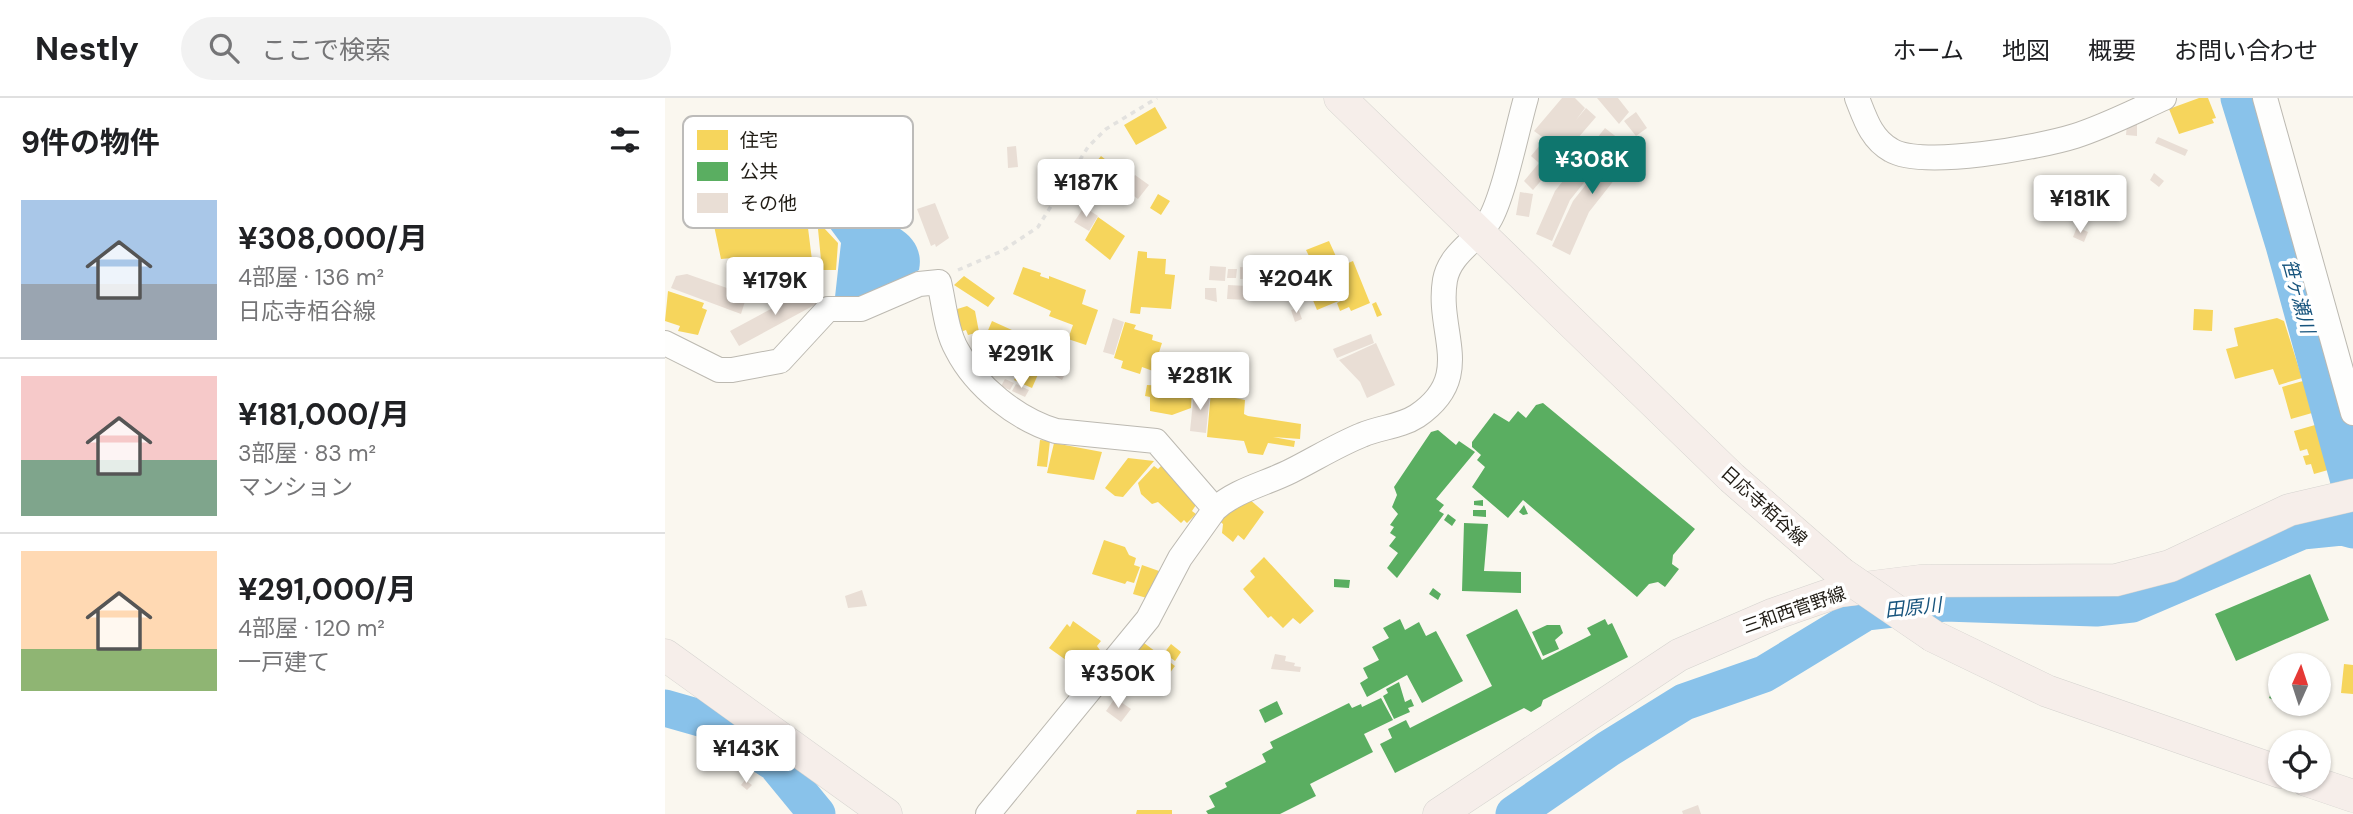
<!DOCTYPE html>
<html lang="ja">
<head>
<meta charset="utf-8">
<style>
  body { margin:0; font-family:"DM Sans","Noto Sans JP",sans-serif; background:#f2f2f2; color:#202124; height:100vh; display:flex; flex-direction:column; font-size:26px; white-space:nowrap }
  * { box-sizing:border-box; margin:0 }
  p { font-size:23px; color:#757577 }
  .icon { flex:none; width:38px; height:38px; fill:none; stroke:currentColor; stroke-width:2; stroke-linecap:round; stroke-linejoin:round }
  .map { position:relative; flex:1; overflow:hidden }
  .details { display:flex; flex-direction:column; background:#fff; width:665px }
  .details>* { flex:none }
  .needle { width:46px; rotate:3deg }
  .tools { position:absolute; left:1603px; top:555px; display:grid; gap:14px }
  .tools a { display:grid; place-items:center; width:63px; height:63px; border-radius:50%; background:#fff; box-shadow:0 2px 5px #0004; font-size:35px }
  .price { position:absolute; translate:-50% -60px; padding:0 16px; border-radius:7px; background:#fff; color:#222; font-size:23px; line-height:46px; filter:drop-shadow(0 2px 4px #0008) }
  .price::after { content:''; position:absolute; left:50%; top:42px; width:21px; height:16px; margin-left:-10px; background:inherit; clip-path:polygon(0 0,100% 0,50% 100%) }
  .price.on { background:#0f766e; color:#fff }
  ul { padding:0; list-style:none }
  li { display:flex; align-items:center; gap:21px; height:175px; padding:0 21px }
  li+li { border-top:2px solid #e0e0e0 }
  li span { display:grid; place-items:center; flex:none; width:196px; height:140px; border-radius:0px; color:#555 }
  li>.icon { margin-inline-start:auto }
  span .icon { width:84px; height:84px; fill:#fffc; stroke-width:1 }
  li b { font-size:30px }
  h2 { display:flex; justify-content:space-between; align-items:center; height:84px; padding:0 21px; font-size:30px }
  header { display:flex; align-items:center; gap:42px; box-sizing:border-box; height:98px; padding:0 35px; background:#fff; border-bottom:2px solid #e0e0e0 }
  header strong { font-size:33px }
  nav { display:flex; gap:38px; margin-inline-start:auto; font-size:24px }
  .search { width:490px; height:63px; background:#f2f2f2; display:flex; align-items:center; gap:18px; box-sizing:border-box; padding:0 24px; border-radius:38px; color:#757577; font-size:26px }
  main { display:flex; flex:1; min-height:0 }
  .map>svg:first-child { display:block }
</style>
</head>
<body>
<header>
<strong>Nestly</strong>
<div class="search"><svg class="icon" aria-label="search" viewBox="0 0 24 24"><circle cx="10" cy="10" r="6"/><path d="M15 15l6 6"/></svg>ここで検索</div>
<nav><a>ホーム</a><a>地図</a><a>概要</a><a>お問い合わせ</a></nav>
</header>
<main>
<section class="details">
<h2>9件の物件<svg class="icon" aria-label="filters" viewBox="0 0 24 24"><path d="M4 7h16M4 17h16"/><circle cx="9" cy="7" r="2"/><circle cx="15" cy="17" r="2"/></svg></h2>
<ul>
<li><span style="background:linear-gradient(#a9c7e8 60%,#9aa5b1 0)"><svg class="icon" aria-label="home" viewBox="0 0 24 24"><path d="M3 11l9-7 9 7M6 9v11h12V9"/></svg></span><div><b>¥308,000/月</b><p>4部屋 · 136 m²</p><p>日応寺栢谷線</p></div></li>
<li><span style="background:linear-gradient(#f6c9c9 60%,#7fa58c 0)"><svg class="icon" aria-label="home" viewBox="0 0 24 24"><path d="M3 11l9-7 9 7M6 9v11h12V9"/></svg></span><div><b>¥181,000/月</b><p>3部屋 · 83 m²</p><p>マンション</p></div></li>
<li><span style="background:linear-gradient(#ffd9b3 70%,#8fb573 0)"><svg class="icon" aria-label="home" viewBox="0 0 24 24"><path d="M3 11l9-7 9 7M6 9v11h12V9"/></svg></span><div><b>¥291,000/月</b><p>4部屋 · 120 m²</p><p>一戸建て</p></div></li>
</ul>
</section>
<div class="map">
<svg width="1688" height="716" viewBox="0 0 1688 716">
  <rect width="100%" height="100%" fill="#faf7ef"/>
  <path fill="#89c2ea" d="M198 119C225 121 261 138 254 172 225 187 204 203 170 199L176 145 165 130Z"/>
  <path fill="#f6d55c" d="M1534 0H1543L1551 20 1547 21 1549 25 1514 36 1504 11Z
    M490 9 502 30 471 47 459 27Z
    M436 58 459 76 445 93 422 75Z
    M493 96 505 103 496 117 485 110Z
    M95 113 96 117 141 114 147 162 123 165V170L100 172 98 160 78 165V159L56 161 47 118Z
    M433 119 460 138 445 162 420 142Z
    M159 130 173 145 171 172H157L153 131Z
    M664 143 674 165 650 175 652 178 688 163 705 205 686 213 684 209 675 213 672 205 683 199 652 212 640 183 636 185 627 165 644 158 641 152Z
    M473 153 482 154V160L501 161 500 176 510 177 506 211 476 209 475 216 465 215Z
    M358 169 376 175 375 178 384 181V178L421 192 417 206 433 212 421 247 403 241 408 227 384 218 386 213 348 196Z
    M299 178 330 200 323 209 289 187Z
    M3 193 39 205 37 210 42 212 33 237 13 233 15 228 0 223Z
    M711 204 717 217 712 219 707 206Z
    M302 208 310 213 314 234 303 237 301 232 295 234 289 212Z
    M1529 211 1548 212 1547 233 1528 232Z
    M1612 220 1619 223 1637 280 1614 287 1608 271 1570 281 1561 251 1573 248 1569 230Z
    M327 223 365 240 362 247 382 256 367 290 349 282 364 255 359 253 352 269 332 263V258L315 251Z
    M460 224 471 227 469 231 488 237 487 242 497 245 488 273 477 269 475 276 456 270 458 263 449 260Z
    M1638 283 1647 315 1626 321 1617 289Z
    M482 287 527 289 526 310 507 317 485 313V299L480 298Z
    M546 293 571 296 570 300 580 302 579 316 583 318 636 326 635 341 608 339 630 343 629 349 603 345 598 357 583 355 579 343 542 339Z
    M1650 327 1663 372 1649 376 1646 366 1641 367 1638 358 1644 357 1642 351 1635 353 1629 333Z
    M375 342 385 343 382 369 372 368Z
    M389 345 437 354 429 382 382 375Z
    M463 360 489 363 458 399 450 398 440 390Z
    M489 368 493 371 496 368 533 404 527 413 531 416 522 425 519 422 516 425 493 404 487 406 476 396 473 385Z
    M583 400 599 414 579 442 573 437 568 444 557 435 558 426 552 421Z
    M439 442 460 449 464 457 471 460 469 467 475 469 469 485 462 483 460 486 427 476Z
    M599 459 649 513 635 526 628 520 618 530 606 518 603 520 578 491 590 479 585 473Z
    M477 467 494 473 485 501 468 496Z
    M408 523 436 543 432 548 437 555 425 572 411 565 408 567 384 550 402 526 405 529Z
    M475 542 510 568 491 593 456 566Z
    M506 546 516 554 510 563 499 555Z
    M1679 566 1688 567V596L1676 595Z
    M472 712H507V716H471Z"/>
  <path fill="#5aae61" d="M878 305 1030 431 1008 457 1007 466 1014 471 1000 489 993 484 984 486 972 499 858 402 843 420 807 389 820 369 812 362 816 357 807 349V344L829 315 844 324 853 313 861 320 871 307Z
    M773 332 791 347 794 343 810 354 771 401 779 407 774 413 779 416 732 480 722 470 733 455 724 448 731 439 725 435 729 429 725 427 733 416 727 409 732 397 729 389 766 334Z
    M818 402V408L809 407V403Z
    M859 407 863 416 858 417 854 414Z
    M808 412H821V419L808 418Z
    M783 416 791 422 787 428 779 422Z
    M799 425 823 426 819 473 856 474V495L797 493Z
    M1645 476 1664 522 1571 563 1550 516Z
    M669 481 685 482 684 490 669 489Z
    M768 490 776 496 773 502 764 496Z
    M852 511 877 562 926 537 922 530 940 521 943 527 947 525 963 559 878 602 876 608 866 614 859 610 730 675 715 646 727 640 723 631 741 622 745 630 827 588 801 537Z
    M735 521 740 532 754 524 761 538 771 533 798 583 757 605 742 577 702 599 695 585 703 580 698 570 714 562 707 549 724 540 718 530Z
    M882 527H895L898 535 890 542 894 551 878 558 867 534Z
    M734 584 740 604 746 601 749 608 743 610 745 614 729 621 718 598 723 595 721 591Z
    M1608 590 1615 593 1611 603 1604 600Z
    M716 600 728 622 699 636 708 654 645 686 651 698 615 716H543L541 713 550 709 544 698 562 689 560 685 601 664 597 656 608 650 605 644 684 605 687 610 696 606 697 609Z
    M612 603 618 616 600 625 594 612Z"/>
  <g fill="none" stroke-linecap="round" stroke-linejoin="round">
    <path stroke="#89c2ea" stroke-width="37" d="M1574 0 1619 147 1688 398
      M0 610 42 622 110 665 152 716
      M849 716 943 651 1019 604 1099 576 1201 514 1280 505 1431 510 1467 506 1637 433 1677 429 1688 432"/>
  </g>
  <path fill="#e9ded5" d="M897 0H910L920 10 911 22 921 10 931 19 868 92 859 83 874 65 866 58 880 41 869 33Z
    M932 0H953L964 14 954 26Z
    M971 14 982 30 971 38 959 23Z
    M1462 26 1472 27V38L1461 37Z
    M940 30 954 41 905 102 887 143 871 136 890 93Z
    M1493 39 1523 52 1520 58 1490 45Z
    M957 41 972 53 924 114 905 157 887 148 908 103Z
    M351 48 353 69 343 70 342 49Z
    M1489 75 1499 83 1494 89 1485 82Z
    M470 77 484 87 473 101 459 91Z
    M855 94 868 96 864 119 851 117Z
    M270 105 284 140 271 149 270 146 266 148 252 111Z
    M419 109 433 118 424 133 409 124Z
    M1412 129 1423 134 1419 144 1408 139Z
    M545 168 561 169 560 183 544 182Z
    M575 169 588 170 587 181H575Z
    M563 171H572L571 180H562Z
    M22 176 82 197 76 216 6 190 11 178Z
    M563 187 582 188V202L562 201Z
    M147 189 155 204 74 248 65 233Z
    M540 190H551L552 204 540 201Z
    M633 210 637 221 630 224 626 212Z
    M448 220 459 224 449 257 438 254Z
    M706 236 709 245 672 260 668 251Z
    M711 245 730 287 702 300 695 284 674 262Z
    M393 262 404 268 397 282 386 276Z
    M340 281 349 285 345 292 336 288Z
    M351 286 364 292 360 299 347 293Z
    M529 294 545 296 541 335 525 333Z
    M197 492 202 508 183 510 180 498Z
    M610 556 621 558 620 563 630 565 629 568 636 569 635 574 606 571Z
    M450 600 466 611 456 624 441 613Z
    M80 682 87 687 82 692 76 687Z
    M1033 707 1036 716H1018L1017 713Z"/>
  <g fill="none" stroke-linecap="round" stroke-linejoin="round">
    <defs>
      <path id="minor" d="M1192 0C1200 20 1206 41 1226 52 1257 71 1375 49 1410 38 1441 28 1470 13 1499 0
        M1600 0 1688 315
        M0 245 54 272H67L115 263 163 211H196L254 186 274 184C279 205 281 233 292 252 311 289 352 321 391 333L491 343 550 411 515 460 483 521 323 716
        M550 411C571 392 600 386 626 373 650 361 672 347 697 337 715 329 735 329 752 318 811 278 771 235 780 182 785 155 811 144 824 123 839 98 852 31 861 0"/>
      <path id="major" d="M675 0 1067 380 1176 475
        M1268 538 1382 593 1615 674
        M0 557 221 716
        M1641 682 1688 698
        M774 716 1014 557 1109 516 1175 493 1255 483 1451 482 1505 468 1624 412 1688 397"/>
    </defs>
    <use href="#minor" stroke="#bcb9b1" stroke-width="26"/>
    <use href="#major" stroke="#d5d3cf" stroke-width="33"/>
    <path stroke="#e3e2df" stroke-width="3.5" stroke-dasharray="5 5" stroke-linecap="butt" d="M293 172 337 153 373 129 423 49 441 31 492 0"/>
    <use href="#minor" stroke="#fefefd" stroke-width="24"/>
    <use href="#major" stroke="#f6eeea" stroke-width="32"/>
    <defs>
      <path id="major-bridge" d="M1176 475 1268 538"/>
    </defs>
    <use href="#major-bridge" stroke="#d5d3cf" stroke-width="33" stroke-linecap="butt"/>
    <use href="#major-bridge" stroke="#f6eeea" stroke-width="32"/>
  </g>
  <g text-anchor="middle" stroke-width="7" stroke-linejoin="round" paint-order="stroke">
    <g font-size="18" fill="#211d16" stroke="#fff">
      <text transform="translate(1099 408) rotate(42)" y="6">日応寺栢谷線</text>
      <text transform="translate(1129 512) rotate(-19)" y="6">三和西菅野線</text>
    </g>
    <g font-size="19" font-style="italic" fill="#17547d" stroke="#fff">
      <text transform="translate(1634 198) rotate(75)" y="7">笹ヶ瀬川</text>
      <text transform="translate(1248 509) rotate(-6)" y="7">田原川</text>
    </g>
  </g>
  <rect x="18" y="18" width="230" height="112" rx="10" fill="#fff" stroke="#bcbbb9" stroke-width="2"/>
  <rect x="32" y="32" width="31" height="20" fill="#f6d55c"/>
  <rect x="32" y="64" width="31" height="19" fill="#5aae61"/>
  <rect x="32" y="95" width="31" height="20" fill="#e9ded5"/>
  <g font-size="19" fill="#211d16">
    <text x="75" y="49">住宅</text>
    <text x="75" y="80">公共</text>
    <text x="75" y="112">その他</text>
  </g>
</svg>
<div class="tools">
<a><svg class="needle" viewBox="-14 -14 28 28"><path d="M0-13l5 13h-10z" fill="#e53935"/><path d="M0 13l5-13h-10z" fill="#757577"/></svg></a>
<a><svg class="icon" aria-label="locate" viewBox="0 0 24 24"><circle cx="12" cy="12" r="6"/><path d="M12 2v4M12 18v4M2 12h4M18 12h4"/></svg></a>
</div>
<b class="price on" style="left:927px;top:98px">¥308K</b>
<b class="price" style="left:421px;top:121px">¥187K</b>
<b class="price" style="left:1415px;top:137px">¥181K</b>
<b class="price" style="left:631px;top:217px">¥204K</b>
<b class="price" style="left:110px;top:219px">¥179K</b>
<b class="price" style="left:356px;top:292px">¥291K</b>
<b class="price" style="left:535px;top:314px">¥281K</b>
<b class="price" style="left:453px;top:612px">¥350K</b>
<b class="price" style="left:81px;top:687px">¥143K</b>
</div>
</main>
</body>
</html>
